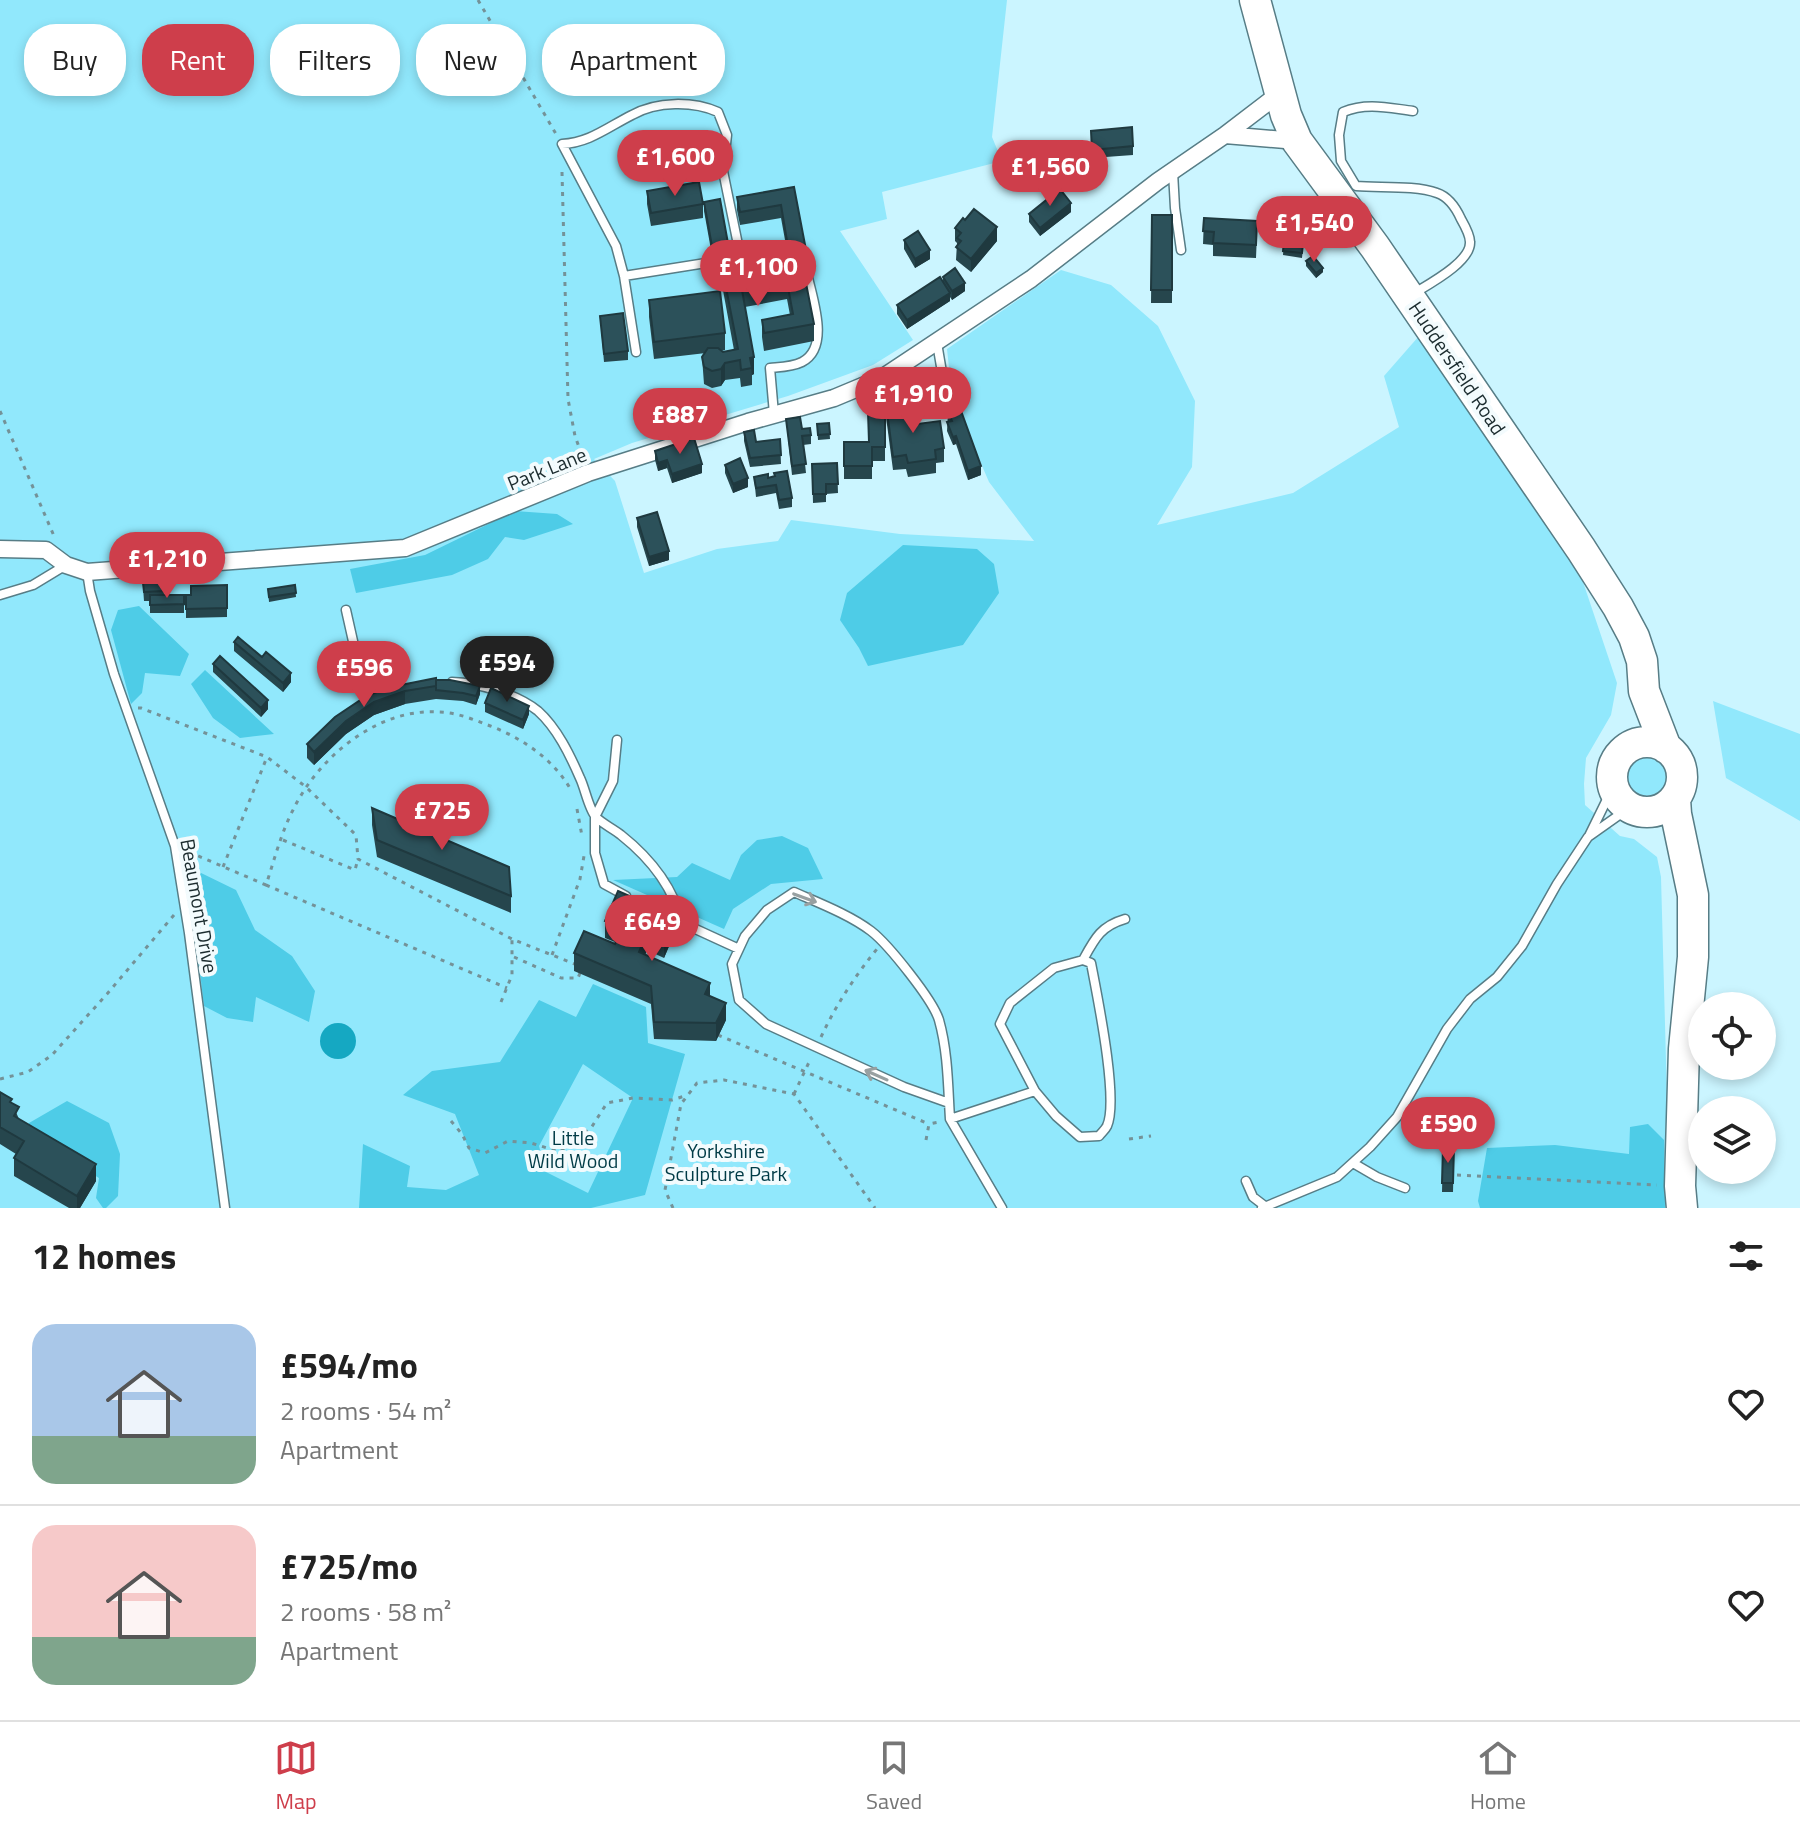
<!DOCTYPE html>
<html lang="en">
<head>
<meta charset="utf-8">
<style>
  body { margin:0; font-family:"Titillium Web",sans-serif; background:#f2f2f2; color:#222; height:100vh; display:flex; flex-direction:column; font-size:30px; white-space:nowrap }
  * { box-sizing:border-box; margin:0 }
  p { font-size:26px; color:#767676 }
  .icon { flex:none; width:44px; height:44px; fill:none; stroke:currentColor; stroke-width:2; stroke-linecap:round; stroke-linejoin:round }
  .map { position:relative; height:1208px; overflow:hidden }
  .drawer { display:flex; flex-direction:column; background:#fff; flex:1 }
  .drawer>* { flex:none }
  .banner { position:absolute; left:24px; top:24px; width:800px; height:72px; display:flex; gap:16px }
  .buttons { position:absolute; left:1688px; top:992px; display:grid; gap:16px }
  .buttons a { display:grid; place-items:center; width:88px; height:88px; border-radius:50%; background:#fff; box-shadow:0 4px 12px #0003; font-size:40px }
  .price { position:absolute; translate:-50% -68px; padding:0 18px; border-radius:28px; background:#ce3e4b; color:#fff; font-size:26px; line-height:52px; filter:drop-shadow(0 2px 4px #0008) }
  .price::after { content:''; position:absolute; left:50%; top:48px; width:24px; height:18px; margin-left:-12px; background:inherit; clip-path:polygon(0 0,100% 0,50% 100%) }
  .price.active { background:#222; color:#fff }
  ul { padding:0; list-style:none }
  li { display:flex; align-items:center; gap:24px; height:200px; padding:0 32px }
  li+li { border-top:2px solid #e0e0e0 }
  li span { display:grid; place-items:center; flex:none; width:224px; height:160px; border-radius:24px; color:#555 }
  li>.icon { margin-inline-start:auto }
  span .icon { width:96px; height:96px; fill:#fffc; stroke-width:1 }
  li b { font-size:34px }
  h2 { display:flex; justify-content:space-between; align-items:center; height:96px; padding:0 32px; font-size:34px }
  .tag { padding:0 28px; border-radius:32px; background:#fff; box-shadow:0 4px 12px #0003; font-size:28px; line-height:72px }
  .tag.active { background:#ce3e4b; color:#fff }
  .tabs { display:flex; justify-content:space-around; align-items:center; height:112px; border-top:2px solid #e0e0e0; background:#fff; font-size:22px; color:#767676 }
  .tabs a { display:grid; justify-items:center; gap:4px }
  .tabs .active { color:#ce3e4b }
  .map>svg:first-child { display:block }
</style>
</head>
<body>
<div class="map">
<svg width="1800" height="1208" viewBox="0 0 1800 1208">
  <rect width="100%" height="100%" fill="#cbf5ff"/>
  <path fill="#91e8fc" d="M0 0H1007L992 137 1002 161 882 192 887 219 840 231 913 340 873 365 788 396 632 443 594 459 615 481 644 573 717 549 778 541 791 520 900 534 1034 541 989 482 952 396 947 349 1061 270 1111 285 1158 326 1195 401 1192 467 1157 525 1293 493 1399 427 1384 376 1419 336 1581 576 1617 683 1611 715 1586 758 1584 784 1585 805 1620 836 1634 839 1657 857 1661 877 1670 1208H0Z
    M1713 701 1800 734V821L1726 778Z
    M1627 778a21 21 0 1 1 42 0a21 21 0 1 1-42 0Z"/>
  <path fill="#4ecce7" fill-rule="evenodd" d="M515 511 557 514 573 524 524 540 505 537 488 559 452 575 356 593 350 569 425 555Z
    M903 545 977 549 994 564 999 593 963 645 868 666 859 648 840 620 847 593Z
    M139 606 189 654 180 676 145 673 142 693 131 704 111 630 118 610Z
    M205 670 274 734 240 738 213 718 191 684Z
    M782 836 808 848 823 879 771 884 733 909 724 929 613 880 677 877 692 863 730 880 741 855 757 840Z
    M197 871 236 890 255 930 292 956 315 991 309 1022 256 997 253 1022 227 1018 204 1006 190 889Z
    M593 984 646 1007 648 1043 685 1054 645 1195 591 1208H359L363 1144 410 1166 407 1187 446 1190 479 1175 455 1114 403 1095 432 1071 500 1062 539 1000 576 1017ZM583 1064 633 1098 588 1193 546 1172 539 1146Z
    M67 1101 109 1123 120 1154 118 1196 106 1208H103L96 1198 99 1178 24 1132 29 1123Z
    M1648 1124 1664 1140 1665 1208H1480L1478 1201 1487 1148 1555 1145 1629 1154 1630 1127Z"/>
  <path fill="#15a8c2" d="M320 1041a18 18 0 1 1 36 0a18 18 0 1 1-36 0Z"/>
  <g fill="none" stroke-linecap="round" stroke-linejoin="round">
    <defs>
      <path id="lane" d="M1173 172 1175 208 1181 250
        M624 276 731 259
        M1413 294C1429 284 1471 262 1470 242 1470 235 1465 226 1461 219 1456 208 1449 197 1437 193 1415 185 1380 188 1356 186L1341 161 1339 135 1343 112C1367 102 1389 108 1413 111
        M937 343 944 384 952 409
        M636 352 624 276 616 246 562 144C589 143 608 127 632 115 657 101 693 101 718 112L727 135 723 171 745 279
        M774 414 770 368C781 367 792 367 802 362 831 347 812 298 807 273L789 275
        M87 572 90 591 114 674 175 846 189 933 225 1208
        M0 595 33 585 66 565
        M346 610 366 699
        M452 682C479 683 517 694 538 711 557 728 570 755 580 778 585 788 589 810 596 817 601 823 614 829 621 835 650 858 673 886 682 923
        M617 740 613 781 595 817V853L604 884 626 896
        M1589 836 1614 785
        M678 921 739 949
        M1083 960 1091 963C1097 995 1119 1100 1107 1126 1105 1130 1102 1132 1099 1136L1080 1137 1056 1116 1035 1091 1000 1024 1010 1003 1054 968Z
        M1083 960C1095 938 1101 926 1125 919
        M949 1103 904 1087 766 1024 739 1000 732 964 745 936 767 910 794 892C819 903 850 915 871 931 888 944 933 1000 939 1020 948 1052 948 1087 950 1119L1002 1208
        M950 1119 1035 1091
        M1353 1163 1377 1177 1405 1188
        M1246 1181 1253 1197 1266 1207
        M1262 1208 1337 1177 1370 1147 1397 1117 1447 1029 1470 999 1497 977 1522 946 1557 884 1588 837 1629 808"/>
      <path id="street" d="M1225 135 1297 141
        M0 549 46 550 66 565 87 572 405 548 588 473 748 422 834 398 882 378 1031 279 1158 181 1225 135 1280 93"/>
      <path id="highway" d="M1255 0 1286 115 1297 141 1375 247 1581 549 1618 607 1634 637 1642 661 1644 691 1666 748
        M1612 777a35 35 0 1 1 70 0a35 35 0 1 1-70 0Z
        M1675 799 1676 814 1693 895V957L1684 1049 1680 1186 1682 1208"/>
    </defs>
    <use href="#lane" stroke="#577d86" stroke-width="11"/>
    <use href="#street" stroke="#577d86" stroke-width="19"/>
    <use href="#highway" stroke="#577d86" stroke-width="33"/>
    <path stroke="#749298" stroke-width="3" stroke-dasharray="4 6" stroke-linecap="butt" d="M478 0 556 134
      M562 172 568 399 575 436 583 458
      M0 411 54 536
      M138 708H141L267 757 306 787 356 835 358 859 512 939 577 965
      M577 809 582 836
      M283 840 355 870 358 859
      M189 852 266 885C274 861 281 833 293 810 318 758 377 708 438 712 454 712 470 718 485 724 519 736 553 758 571 790
      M223 867 267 757
      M266 885 507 988
      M552 955 580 879 584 856
      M514 957 561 978H578L580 973
      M501 1002 512 975V939
      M718 1035 929 1124
      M821 1037C836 1005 855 976 877 949
      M0 1079 28 1072 52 1055 107 994 174 915
      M794 1094 811 1058
      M451 1121 462 1134 469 1148 485 1153 508 1141 531 1143 560 1152 591 1128 607 1103 633 1098 672 1100 688 1095
      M1129 1139 1151 1136
      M926 1140 929 1124 939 1122
      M1457 1175 1657 1185
      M673 1208 665 1190 681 1104 697 1083 724 1080 794 1094 875 1208"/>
    <use href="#lane" stroke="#fff" stroke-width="8"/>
    <use href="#street" stroke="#fff" stroke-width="16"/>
    <use href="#highway" stroke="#fff" stroke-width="30"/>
  </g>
  <path fill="#26464d" d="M1091 131 1133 146V155L1092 158Z
    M794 187 806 250V263L796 265 798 279 814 324V341L764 351 762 337V320L790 315 787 299 745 307 754 374 752 375V385L741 387 740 378 725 380 721 386 712 388 704 384 702 357 706 353 654 359 649 317V300L725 333V350L721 351 723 352 734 350 720 274V260L713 261 704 211V202L729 249V255L740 272 789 262 781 218 740 225 737 210V197Z
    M647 191 703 204V218L651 226 647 204Z
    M1071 212 1040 236 1029 222V214Z
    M1152 215H1172V303H1151Z
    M1204 218 1257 234 1256 258 1213 256V245L1203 244Z
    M955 228 997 241 971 272 956 260 957 243 955 241Z
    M904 240 930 259 915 268 904 249Z
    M1284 241 1303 248 1302 258 1283 255Z
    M1306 261 1323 272 1316 278 1306 266Z
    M943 277 965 291 952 300 950 297V301L907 329 897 314V305L943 281Z
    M600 316 628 351V360L604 362Z
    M886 404 910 425 944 448V462L936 463V473L908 477 906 469 893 470 886 417Z
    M885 412V461H872V479H844V442H868Z
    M948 412 981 475 968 480 956 444 953 445 947 431Z
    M786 419 811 435V444L803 445 806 473 792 475Z
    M829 423 830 439 818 440 817 424Z
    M744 432 756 442 780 439 781 464 750 467 744 441Z
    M655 451 702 473 672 483 667 468 658 471 655 460Z
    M837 463 838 493 826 494V502L813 503 812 464Z
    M725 465 748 487 733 493 725 473Z
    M774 473 792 498V507L779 509 776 493 756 497 754 477 768 478 774 477Z
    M637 518 669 560 649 566 637 527Z
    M163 572 164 595H184V613H150V601H144L142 573Z
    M227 585V617L186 618V595H191Z
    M295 585 296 597 269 602 268 589Z
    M234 642 291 682 283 692 234 651Z
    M213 664 268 709 261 717 213 672Z
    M436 680 480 694 476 705 463 701 436 699 405 704 374 715 346 734 314 765 307 758V744L365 697Z
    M485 703 529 714 523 729 485 712Z
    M372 808 511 896V913L377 857 372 825Z
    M654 907 678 925 664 958 647 950 645 955 710 996 726 1020 716 1041 654 1039 651 1004 574 971V953L615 944V942L605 938V921Z
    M0 1092 12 1103 19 1119 96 1181 80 1208H69L14 1176V1158L16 1154 0 1144Z
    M1443 1147H1454L1453 1192H1442Z"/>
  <path fill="#1f393f" d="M1071 203V212L1040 236V228Z
    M997 227V241L971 272V259Z
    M930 250V259L915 268V259Z
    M1323 268V272L1316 278V273Z
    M965 283V291L952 300V291Z
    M950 293V301L907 329V320Z
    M754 357V374L752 375 750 358Z
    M725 363V380L721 386V369Z
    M956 436V444L953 445V437Z
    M667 460V468L658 471V463Z
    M702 464V473L672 483V474Z
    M981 466V475L968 480V471Z
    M748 478V487L733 493V484Z
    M669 551V560L649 566V557Z
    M291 673V682L283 692V683Z
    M480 686V694L476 705V696Z
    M405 691V704L374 715 346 734 314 765V752L346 721 374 702Z
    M268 700V709L261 717V708Z
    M529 706V714L523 729V720Z
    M678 908V925L664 958V940Z
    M647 933V950L639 970V952Z
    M710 983V1000L705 994Z
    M726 1003V1020L716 1041V1023Z
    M96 1164V1181L80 1208H77V1196Z"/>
  <path fill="#2c515a" stroke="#1f393f" stroke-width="2" d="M1132 127 1133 146 1092 150 1091 131Z
    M699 182 703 204 651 213 647 191Z
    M794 187 806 250 789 253 781 205 740 212 737 197Z
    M1060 189 1071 203 1040 228 1029 214Z
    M720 199 729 249 713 252 704 202Z
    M974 209 997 227 971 259 956 247 961 241 957 238 961 233 955 228 963 218 965 220Z
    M1152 215H1172V290H1151Z
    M1204 218 1257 221 1256 245 1213 243 1214 232 1203 231Z
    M918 231 930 250 915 259 904 240Z
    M1284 241 1303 243 1302 253 1283 251Z
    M737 253 740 272 795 261 798 279 805 278 814 324 764 333 762 320 793 314 787 282 742 290 754 357 750 358 752 368 741 370 740 360 725 363 721 369 712 371 704 367 702 357 708 348H718L723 352 738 349 720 257Z
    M1313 256 1323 268 1316 273 1306 261Z
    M955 268 965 283 952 291 943 277Z
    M940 277 950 293 907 320 897 305Z
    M720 291 725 333 654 342 649 300Z
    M623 313 628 351 604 354 600 316Z
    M907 401 910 425 940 421 944 448 935 450 936 459 908 463 906 455 893 457 886 404Z
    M960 408 981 466 968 471 956 436 953 437 947 422 952 421 948 412Z
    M868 412H885V447H872V466H844V442H869Z
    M800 417 802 429 810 428 811 435 802 436 806 464 792 466 786 419Z
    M829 423 830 434 818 435 817 424Z
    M754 430 756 442 780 439 781 455 750 458 744 432Z
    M694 438 702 464 672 474 667 460 658 463 655 451Z
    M740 458 748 478 733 484 725 465Z
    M837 463 838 484H826V494H813L812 464Z
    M787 471 792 498 779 500 776 485 756 488 754 477 768 474V478L775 476 774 473Z
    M657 512 669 551 649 557 637 518Z
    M163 572 164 591 144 592 142 573Z
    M227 585V608L186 609V595H191V586Z
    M295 585 296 593 269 597 268 589Z
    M150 595H184V604L150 605Z
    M238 637 262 657 266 652 291 673 283 683 234 642Z
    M220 656 268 700 261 708 213 664Z
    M436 678V686L405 691 374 702 346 721 314 752 307 744 335 717 365 697 386 688Z
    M436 680H450L480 686 476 696 463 693 436 690Z
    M491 688 529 706 523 720 485 703Z
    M372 808 509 867 511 896 377 840Z
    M618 891 654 907 657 899 678 908 664 940 647 933 639 952 710 983 705 994 726 1003 716 1023 654 1022 651 986 574 953 584 931 615 944 619 935 638 943 641 936 605 921Z
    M0 1092 12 1099 10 1102 19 1107 14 1116 96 1164 77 1196 14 1158 24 1141 0 1127Z
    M1443 1147H1454L1453 1183H1442Z"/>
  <defs><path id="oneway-shaft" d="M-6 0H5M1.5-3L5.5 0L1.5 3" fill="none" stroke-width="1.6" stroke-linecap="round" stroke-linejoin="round" transform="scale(2)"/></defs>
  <g stroke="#98a0a1">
    <use href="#oneway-shaft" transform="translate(805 898) rotate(20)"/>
    <use href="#oneway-shaft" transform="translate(876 1075) rotate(-156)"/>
  </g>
  <g text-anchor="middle" stroke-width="8" stroke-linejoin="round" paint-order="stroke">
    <g font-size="20" fill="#1b2b2e" stroke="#f3fbfd">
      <text transform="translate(1457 368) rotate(56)" y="7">Huddersfield Road</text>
      <text transform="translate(547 469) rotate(-22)" y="7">Park Lane</text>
      <text transform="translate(199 906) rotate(80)" y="7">Beaumont Drive</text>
    </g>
    <g font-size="20" fill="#003b46" stroke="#f3fbfd">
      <text x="573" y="1145">Little<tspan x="573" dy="23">Wild Wood</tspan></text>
      <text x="726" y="1158">Yorkshire<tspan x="726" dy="23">Sculpture Park</tspan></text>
    </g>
  </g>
</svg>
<div class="buttons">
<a><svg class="icon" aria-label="locate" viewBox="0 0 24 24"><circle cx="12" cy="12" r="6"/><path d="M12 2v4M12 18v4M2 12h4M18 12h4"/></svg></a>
<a><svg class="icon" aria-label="layers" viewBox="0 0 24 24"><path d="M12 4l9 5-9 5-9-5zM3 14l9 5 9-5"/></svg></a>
</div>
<b class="price" style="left:675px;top:198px">£1,600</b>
<b class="price" style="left:1050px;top:208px">£1,560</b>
<b class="price" style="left:1314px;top:264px">£1,540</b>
<b class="price" style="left:758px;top:308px">£1,100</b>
<b class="price" style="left:913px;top:435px">£1,910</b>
<b class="price" style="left:680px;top:456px">£887</b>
<b class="price" style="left:167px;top:600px">£1,210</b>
<b class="price active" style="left:507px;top:704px">£594</b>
<b class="price" style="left:364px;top:709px">£596</b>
<b class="price" style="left:442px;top:852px">£725</b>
<b class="price" style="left:652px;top:963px">£649</b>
<b class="price" style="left:1448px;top:1165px">£590</b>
<div class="banner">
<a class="tag">Buy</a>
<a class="tag active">Rent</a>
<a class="tag">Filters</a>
<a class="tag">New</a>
<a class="tag">Apartment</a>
</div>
</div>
<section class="drawer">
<h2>12 homes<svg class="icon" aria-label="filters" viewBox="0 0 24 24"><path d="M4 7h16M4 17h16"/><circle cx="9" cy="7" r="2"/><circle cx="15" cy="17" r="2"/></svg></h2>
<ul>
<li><span style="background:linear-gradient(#a9c7e8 70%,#7fa58c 0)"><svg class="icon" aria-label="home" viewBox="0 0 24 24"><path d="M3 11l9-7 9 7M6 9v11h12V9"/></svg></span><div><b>£594/mo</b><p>2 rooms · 54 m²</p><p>Apartment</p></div><svg class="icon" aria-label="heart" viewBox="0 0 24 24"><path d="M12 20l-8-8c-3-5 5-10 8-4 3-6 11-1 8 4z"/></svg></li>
<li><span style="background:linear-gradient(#f6c9c9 70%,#7fa58c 0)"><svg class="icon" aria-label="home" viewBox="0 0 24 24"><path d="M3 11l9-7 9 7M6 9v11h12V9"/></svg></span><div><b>£725/mo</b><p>2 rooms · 58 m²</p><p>Apartment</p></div><svg class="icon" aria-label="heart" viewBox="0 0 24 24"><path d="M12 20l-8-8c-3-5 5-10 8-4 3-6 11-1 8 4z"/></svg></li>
</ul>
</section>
<nav class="tabs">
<a class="active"><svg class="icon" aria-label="map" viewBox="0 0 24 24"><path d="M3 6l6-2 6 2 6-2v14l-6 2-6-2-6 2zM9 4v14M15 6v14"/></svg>Map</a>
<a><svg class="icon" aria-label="saved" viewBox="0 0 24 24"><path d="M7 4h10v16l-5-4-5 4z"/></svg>Saved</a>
<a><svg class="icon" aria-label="home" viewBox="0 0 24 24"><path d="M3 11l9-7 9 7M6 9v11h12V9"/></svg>Home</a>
</nav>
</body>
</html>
